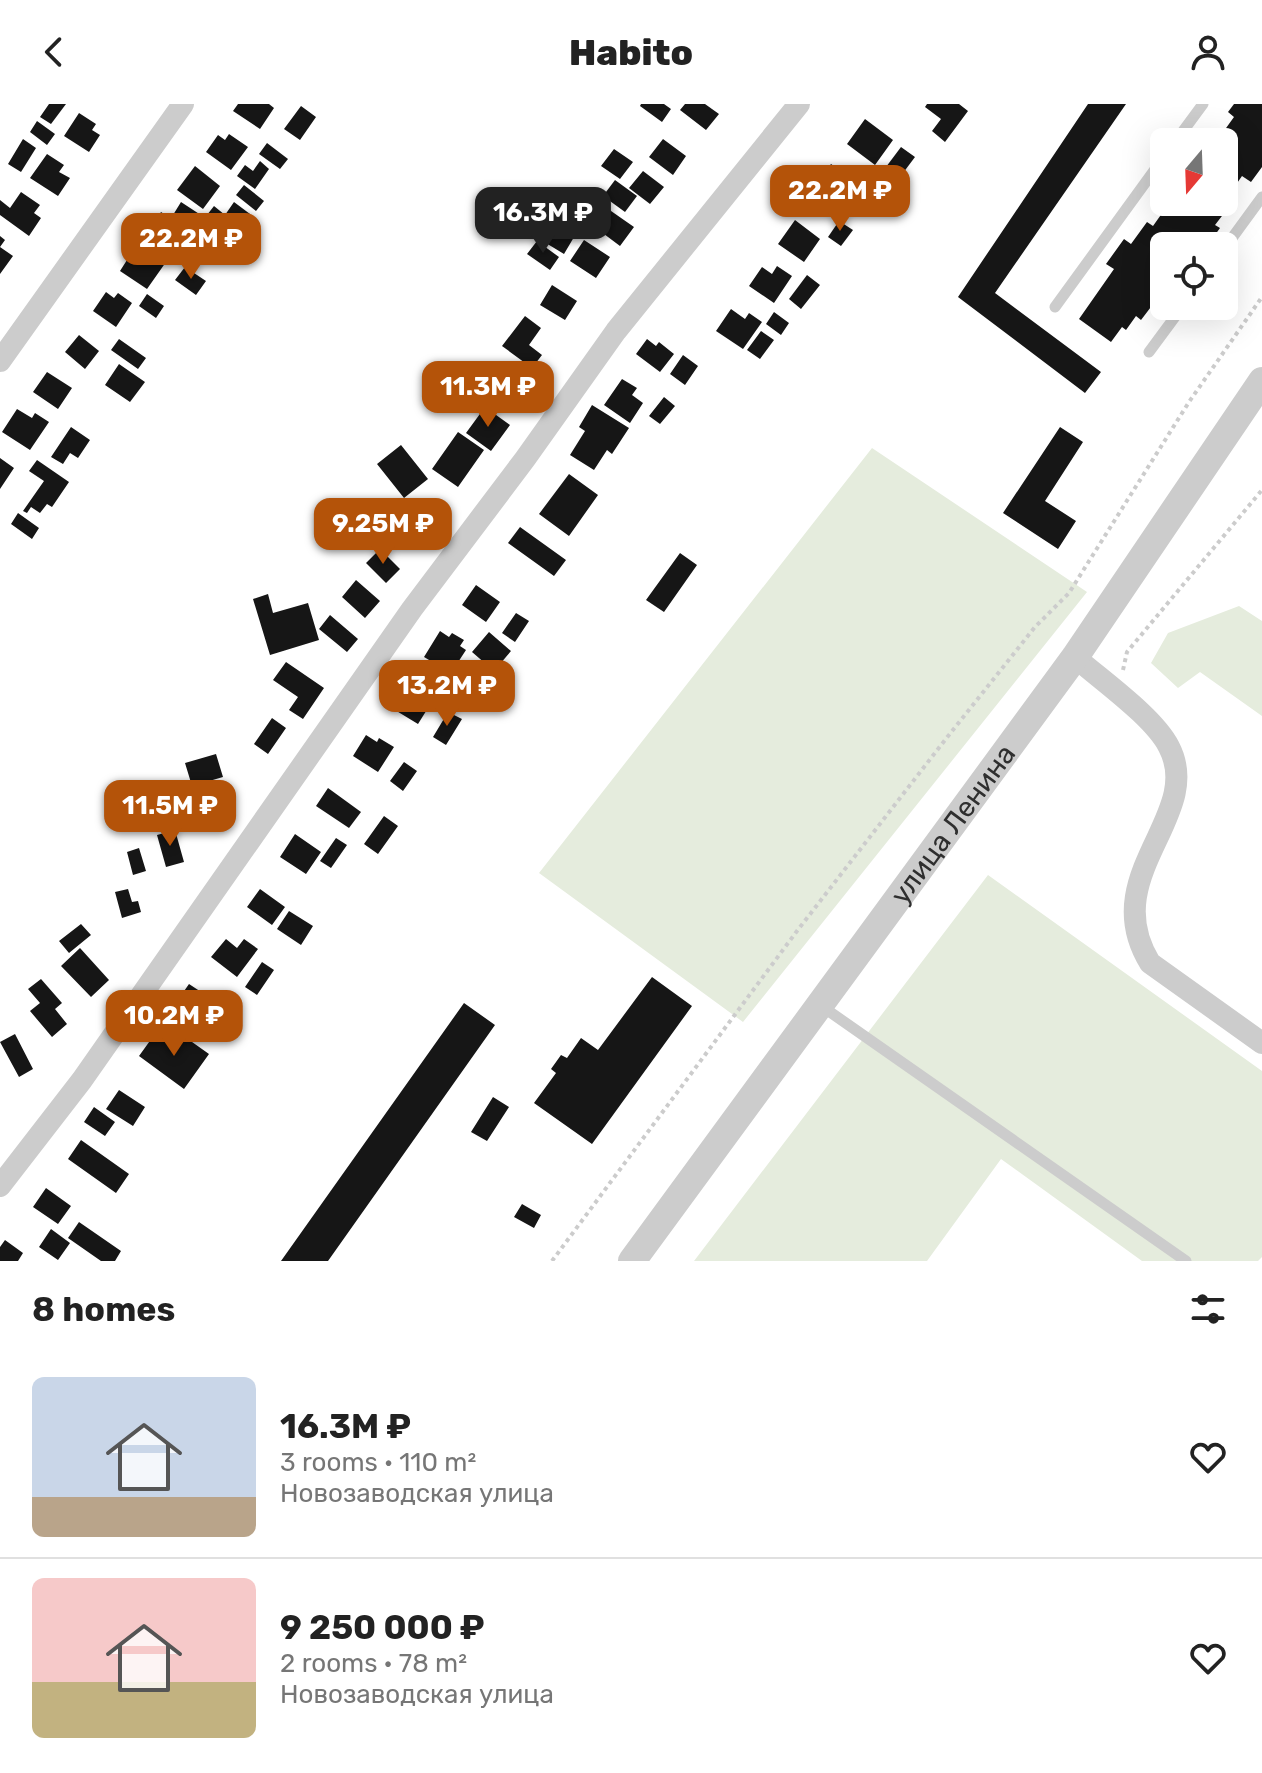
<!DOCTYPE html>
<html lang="en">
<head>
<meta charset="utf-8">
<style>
  body { margin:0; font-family:Rubik,sans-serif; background:#f2f2f2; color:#222; height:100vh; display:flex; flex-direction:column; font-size:30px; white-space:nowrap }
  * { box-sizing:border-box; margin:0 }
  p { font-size:26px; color:#767676 }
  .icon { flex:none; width:44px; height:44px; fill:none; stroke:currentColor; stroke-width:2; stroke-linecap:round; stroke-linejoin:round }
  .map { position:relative; height:1157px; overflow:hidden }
  .details { display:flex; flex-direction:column; background:#fff; flex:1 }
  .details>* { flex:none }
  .needle { width:52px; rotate:199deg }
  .buttons { position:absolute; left:1150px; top:24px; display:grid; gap:16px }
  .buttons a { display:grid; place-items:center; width:88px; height:88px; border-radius:12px; background:#fff; box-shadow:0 8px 32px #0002; font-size:40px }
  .price { position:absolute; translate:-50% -68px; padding:0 18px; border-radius:16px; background:#b45309; color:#fff; font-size:26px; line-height:52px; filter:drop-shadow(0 2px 4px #0008) }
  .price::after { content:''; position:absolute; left:50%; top:48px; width:24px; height:18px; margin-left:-12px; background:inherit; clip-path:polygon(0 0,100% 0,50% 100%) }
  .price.current { background:#222; color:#fff }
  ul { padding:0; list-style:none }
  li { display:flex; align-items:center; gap:24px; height:200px; padding:0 32px }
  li+li { border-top:2px solid #e0e0e0 }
  li span { display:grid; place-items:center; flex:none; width:224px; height:160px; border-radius:12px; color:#555 }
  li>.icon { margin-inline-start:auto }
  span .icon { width:96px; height:96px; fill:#fffc; stroke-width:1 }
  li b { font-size:34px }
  h2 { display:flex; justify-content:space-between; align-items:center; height:96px; padding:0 32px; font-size:34px }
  header { display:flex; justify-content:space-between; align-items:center; height:104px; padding:0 32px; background:#fff; font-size:36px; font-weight:800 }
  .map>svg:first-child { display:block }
</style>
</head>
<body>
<header><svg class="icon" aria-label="back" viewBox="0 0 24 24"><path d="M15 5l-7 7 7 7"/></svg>Habito<svg class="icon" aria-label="person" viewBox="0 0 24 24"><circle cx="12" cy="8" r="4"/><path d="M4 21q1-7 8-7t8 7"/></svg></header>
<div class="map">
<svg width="1262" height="1157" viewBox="0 0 1262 1157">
  <rect width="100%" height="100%" fill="#fff"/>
  <path fill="#e5ecdd" d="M872 344 1087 488 743 918 539 769Z
    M1239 502 1262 517V612L1200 568 1178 584 1151 559 1168 529Z
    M988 771 1262 967V1153L1258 1157H1142L1001 1055 927 1157H694Z"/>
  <path fill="#161616" d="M49 0H66L51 20 40 13Z
    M238 0H269L274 4 260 25 233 7Z
    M641 0H664L671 5 662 18 640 2Z
    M685 0H705L719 10 706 26 680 6Z
    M927 0H959L968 7 945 38 932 27 941 15 925 3Z
    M1088 0H1126L995 189 1101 268 1085 289 958 193Z
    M1234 0H1262V63L1251 78 1242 72 1224 98V38H1216L1234 13 1228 8Z
    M301 2 316 13 300 36 284 25Z
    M79 9 96 20 92 26 100 31 89 48 64 32Z
    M865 15 893 36 875 61 847 40Z
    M37 17 55 30 47 41 30 28Z
    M229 30 248 43 231 66 206 48 218 31 225 36Z
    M23 35 36 44 21 68 8 60Z
    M663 35 686 52 673 71 649 53Z
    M267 39 288 55 280 65 259 50Z
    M901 43 915 53 897 77 883 67Z
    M614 45 633 58 620 75 601 62Z
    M47 50 64 61 59 68 70 74 58 92 30 74Z
    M260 57 269 65 255 85 237 72 245 61 253 67Z
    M831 60 864 84 844 111 811 87Z
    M195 62 220 82 203 105 177 86Z
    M643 67 664 83 650 100 629 84Z
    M615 76 637 92 625 108 603 92Z
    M244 81 264 97 256 107 236 91Z
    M21 88 40 101 34 109 41 114 29 132 0 111V96L10 104Z
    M551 97 562 104 555 115 577 128 564 150 531 130Z
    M181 98 213 119 205 132 173 111Z
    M234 98 250 110 234 131 207 111 214 102 225 111Z
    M1170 98H1224L1220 104 1225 108 1215 121 1220 124 1207 142H1164V176L1153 191 1157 195 1141 216 1136 212 1126 226 1122 223 1111 238 1079 215 1114 165 1106 160 1124 135 1131 140 1147 118 1153 122Z
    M601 100 634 123 620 142 588 118Z
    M161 108 188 126 175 146 148 128Z
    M795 116 820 135 804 158 778 140Z
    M839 117 853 126 841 142 828 133Z
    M0 132 5 136 0 143 13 152 0 170Z
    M584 136 610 153 596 174 570 157Z
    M537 137 559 153 550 166 527 150Z
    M134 145 147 153 151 147 166 158 147 185 120 167Z
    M777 162 792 172 774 199 749 182 762 163 772 170Z
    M185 163 206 177 196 191 175 176Z
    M807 171 820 181 801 205 789 195Z
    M552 181 577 197 565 216 540 201Z
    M106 188 114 194 118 189 132 199 116 223 93 207Z
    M147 190 164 202 156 214 139 202Z
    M731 205 745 215 749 209 762 218 743 245 716 227Z
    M774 208 789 219 781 231 766 220Z
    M525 212 541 224 529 241 542 251 532 264 502 242Z
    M761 227 774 236 760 255 747 246Z
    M79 231 99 247 85 265 65 248Z
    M119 235 146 254 138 265 111 246Z
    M647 235 656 242 659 238 674 250 660 268 636 250Z
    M683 251 698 262 685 281 670 270Z
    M119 260 145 278 130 298 105 281Z
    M47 268 72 284 58 305 33 288Z
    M505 268 531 284 519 303 493 286Z
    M622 275 637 284 632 291 643 299 630 319 604 301Z
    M664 293 675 302 660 320 649 312Z
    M592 301 629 324 612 350 607 346 594 366 570 351 585 327 579 323Z
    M485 303 510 321 491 347 466 329Z
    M17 305 32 314 35 309 49 318 30 346 2 328Z
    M71 323 90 336 78 354 70 349 63 360 51 353Z
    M1060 323 1083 338 1045 397 1076 417 1058 445 1003 409Z
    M458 328 484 346 458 383 432 365Z
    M401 341 428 375 404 394 377 360Z
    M0 354 14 364 0 385Z
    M37 356 69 378 52 403 47 400 40 409 31 403 27 409 23 407 44 377 29 367Z
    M569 370 598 391 569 432 539 410Z
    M387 406 401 422 392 430 387 425 370 440 360 429Z
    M18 409 39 424 32 435 11 420Z
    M520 423 566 456 554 472 508 439Z
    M380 445 400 465 386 479 366 459Z
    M680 449 697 461 664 508 646 496Z
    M356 476 380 497 365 514 342 493Z
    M476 481 500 498 486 518 462 501Z
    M268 490 273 509 308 499 319 536 270 551 253 495Z
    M516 509 529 517 515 538 502 529Z
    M330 511 358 535 347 548 319 525Z
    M440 527 449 533 452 529 464 536 460 542 466 546 451 569 424 553Z
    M489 528 511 547 494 567 472 548Z
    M286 558 324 584 303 615 289 606 298 593 273 576Z
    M405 579 433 596 418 620 390 603Z
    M448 608 462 615 446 641 433 633Z
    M272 614 286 624 268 650 254 640Z
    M366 631 377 638 379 634 394 643 378 668 353 652Z
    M216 650 223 673 192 682 185 659Z
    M404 658 417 667 403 687 390 677Z
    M328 684 361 708 349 724 316 702Z
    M384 712 398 722 378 750 364 740Z
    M175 726 184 758 166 763 157 731Z
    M295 730 321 748 306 770 280 753Z
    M336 734 347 741 331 764 320 757Z
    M139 744 146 767 133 771 127 748Z
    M128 785 132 798 138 797 141 808 122 814 115 788Z
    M260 785 285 803 272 821 247 803Z
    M289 807 313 822 301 841 277 825Z
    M81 820 91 831 69 849 59 837Z
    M226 835 237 844 244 835 258 845 237 873 211 853Z
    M80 844 109 876 91 893 61 862Z
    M262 858 274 866 257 891 245 883Z
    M652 873 692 902 592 1040 534 999 556 969 551 965 561 951 567 954 581 934 598 946Z
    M41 875 62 899 55 905 67 920 52 933 30 907 40 899 28 885Z
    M189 880 227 905 221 914 235 923 224 938 173 903Z
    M464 899 495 921 328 1157H281Z
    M157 927 178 942 185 933 209 950 184 985 139 952Z
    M15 930 33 965 19 973 0 938Z
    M119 986 145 1003 133 1022 106 1005Z
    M493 993 509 1003 487 1037 471 1028Z
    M94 1003 115 1018 105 1032 84 1018Z
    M81 1036 129 1070 116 1089 68 1055Z
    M46 1084 71 1102 58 1120 33 1103Z
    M522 1100 541 1111 534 1124 514 1113Z
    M79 1118 121 1147 115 1157H101L68 1134Z
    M51 1125 70 1139 58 1156 39 1143Z
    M5 1136 23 1149 18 1157H0V1143Z"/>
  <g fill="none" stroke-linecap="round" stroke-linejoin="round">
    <path stroke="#ccc" stroke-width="4" stroke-dasharray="4 4" stroke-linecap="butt" d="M1123 566 1127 548 1262 386
      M552 1157 797 827 945 636 1035 523 1069 489 1189 298 1262 193"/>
    <path stroke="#ccc" stroke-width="11" d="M1175 38 1203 0
      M1224 145 1262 93
      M1055 203 1164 53
      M1149 248 1183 202
      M820 901 1186 1157"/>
    <path stroke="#ccc" stroke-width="22" d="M0 257 183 0
      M1075 553C1101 576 1154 613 1169 643 1205 712 1096 771 1150 859L1262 939
      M0 1082 82 976 412 505 525 355 616 227 799 0"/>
    <path stroke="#ccc" stroke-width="28" id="s1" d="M632 1157 1075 553 1262 277"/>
  </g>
  <g text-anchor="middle" stroke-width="8" stroke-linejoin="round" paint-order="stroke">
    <g font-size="28" fill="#2f2f2f" stroke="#fff">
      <text dy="10" stroke="none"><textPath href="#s1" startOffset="542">улица Ленина</textPath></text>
    </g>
  </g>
</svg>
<div class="buttons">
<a><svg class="needle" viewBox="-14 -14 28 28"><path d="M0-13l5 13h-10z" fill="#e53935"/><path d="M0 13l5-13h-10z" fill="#767676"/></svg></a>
<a><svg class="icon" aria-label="locate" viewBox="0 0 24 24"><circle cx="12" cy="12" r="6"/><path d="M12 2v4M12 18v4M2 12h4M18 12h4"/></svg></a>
</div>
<b class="price" style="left:840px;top:129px">22.2M ₽</b>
<b class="price current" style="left:543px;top:151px">16.3M ₽</b>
<b class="price" style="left:191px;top:177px">22.2M ₽</b>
<b class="price" style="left:488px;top:325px">11.3M ₽</b>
<b class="price" style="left:383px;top:462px">9.25M ₽</b>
<b class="price" style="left:447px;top:624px">13.2M ₽</b>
<b class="price" style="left:170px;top:744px">11.5M ₽</b>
<b class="price" style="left:174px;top:954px">10.2M ₽</b>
</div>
<section class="details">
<h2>8 homes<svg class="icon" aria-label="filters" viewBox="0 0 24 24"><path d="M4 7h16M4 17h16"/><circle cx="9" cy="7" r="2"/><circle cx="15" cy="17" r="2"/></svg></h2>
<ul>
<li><span style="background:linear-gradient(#c9d6e8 75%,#b9a48a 0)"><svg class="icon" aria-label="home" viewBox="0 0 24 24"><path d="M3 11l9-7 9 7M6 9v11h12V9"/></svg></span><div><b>16.3M ₽</b><p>3 rooms · 110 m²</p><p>Новозаводская улица</p></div><svg class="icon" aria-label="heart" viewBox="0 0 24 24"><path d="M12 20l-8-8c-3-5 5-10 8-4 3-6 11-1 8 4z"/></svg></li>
<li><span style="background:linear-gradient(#f6c9c9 65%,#c2b280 0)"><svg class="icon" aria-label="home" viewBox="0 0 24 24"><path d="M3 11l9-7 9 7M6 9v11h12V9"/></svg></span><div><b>9 250 000 ₽</b><p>2 rooms · 78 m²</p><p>Новозаводская улица</p></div><svg class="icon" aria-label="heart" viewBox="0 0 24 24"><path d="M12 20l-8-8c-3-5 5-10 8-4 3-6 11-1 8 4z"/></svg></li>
</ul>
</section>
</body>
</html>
